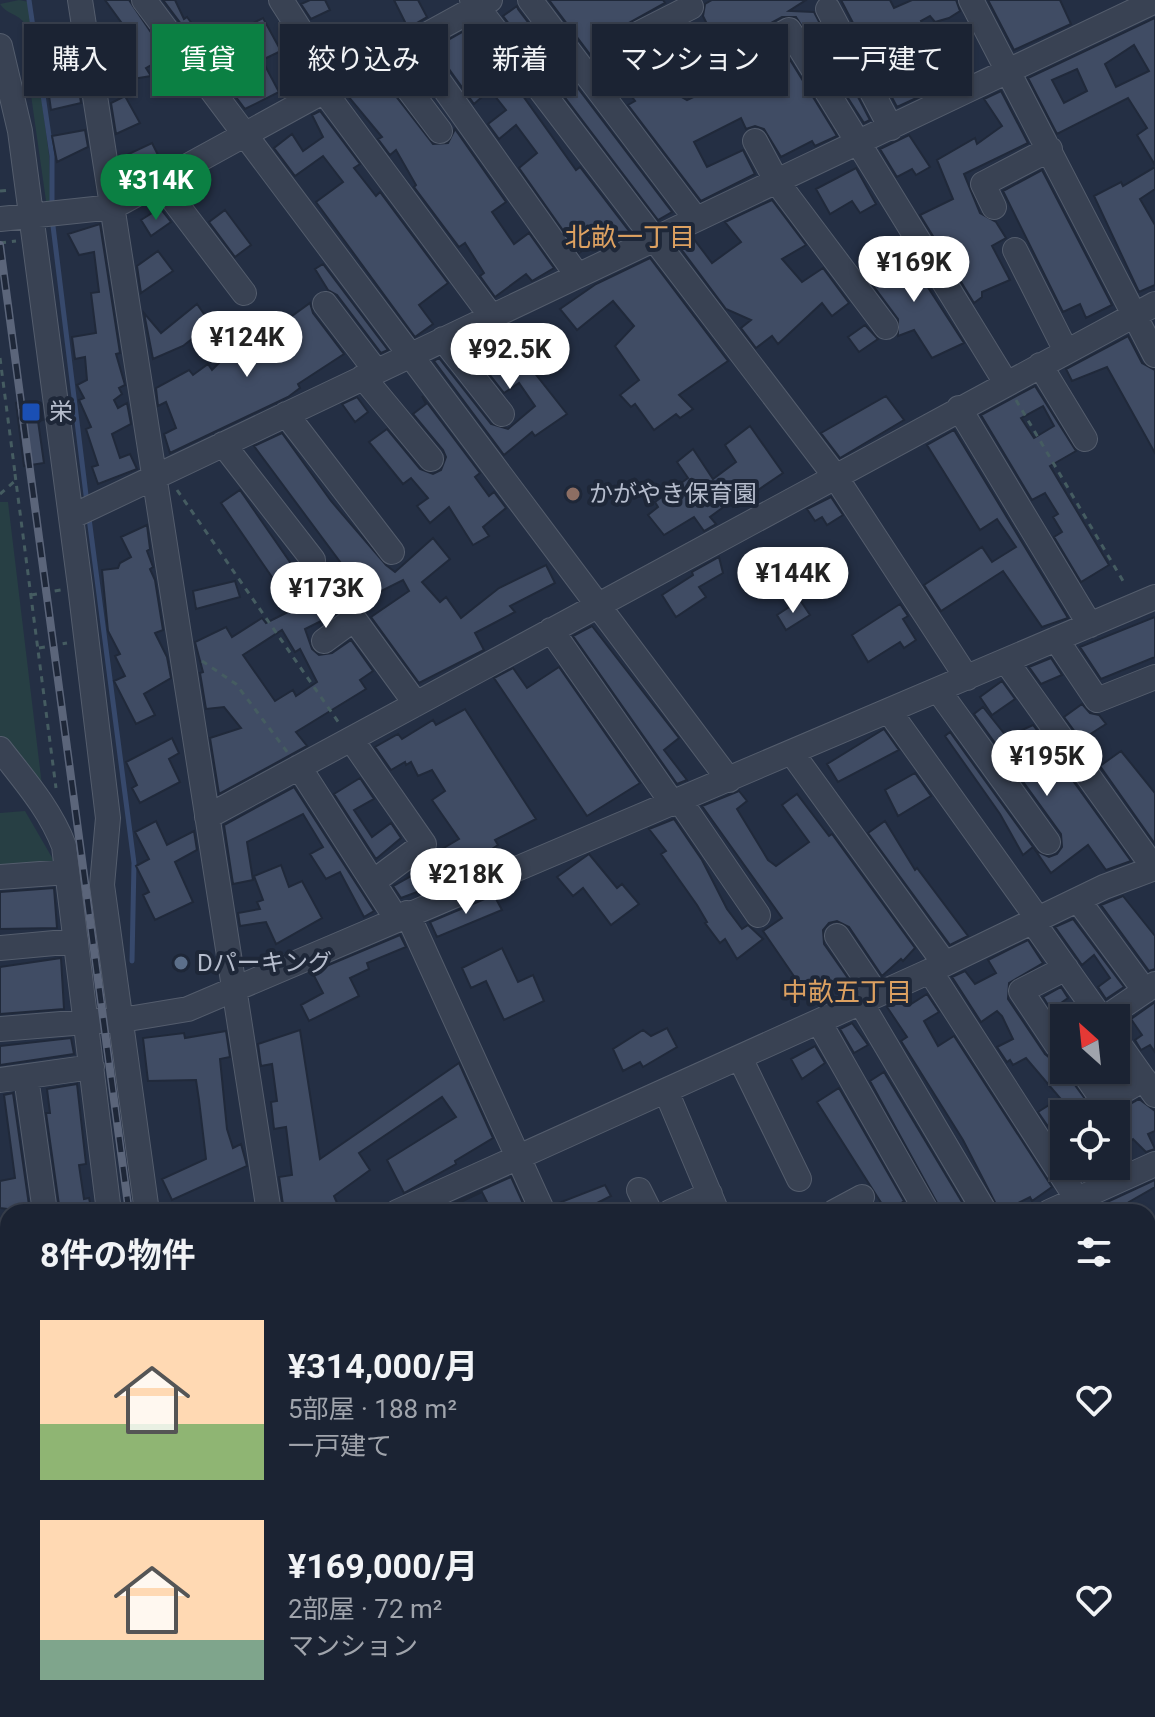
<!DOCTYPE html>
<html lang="ja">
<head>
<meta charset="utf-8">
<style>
  body { margin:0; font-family:Roboto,"Noto Sans JP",sans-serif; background:#242b3b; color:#f1f3f6; height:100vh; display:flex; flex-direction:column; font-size:30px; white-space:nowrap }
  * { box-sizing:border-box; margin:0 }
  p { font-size:26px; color:#a0a4ac }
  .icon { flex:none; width:44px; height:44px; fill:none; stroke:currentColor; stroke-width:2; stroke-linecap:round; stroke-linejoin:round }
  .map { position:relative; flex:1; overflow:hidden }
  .side { position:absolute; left:0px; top:1204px; width:1156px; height:514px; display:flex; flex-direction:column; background:#1b2333; border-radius:24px 24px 0 0; box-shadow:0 2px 6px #0004,0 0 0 2px #39404e }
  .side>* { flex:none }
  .banner { position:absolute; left:24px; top:24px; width:1108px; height:72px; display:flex; gap:16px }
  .needle { width:52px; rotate:333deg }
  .tools { position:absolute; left:1050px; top:1004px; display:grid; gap:16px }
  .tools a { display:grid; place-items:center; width:80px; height:80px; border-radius:0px; background:#1b2333; box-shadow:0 2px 6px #0004,0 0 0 2px #39404e; font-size:40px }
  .price { position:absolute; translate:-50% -68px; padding:0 18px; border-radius:28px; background:#fff; color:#222; font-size:26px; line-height:52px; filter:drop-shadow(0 2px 4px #0008) }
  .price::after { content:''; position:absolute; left:50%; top:48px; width:24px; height:18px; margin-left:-12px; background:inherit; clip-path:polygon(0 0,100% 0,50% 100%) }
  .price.active { background:#0b8043; color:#fff }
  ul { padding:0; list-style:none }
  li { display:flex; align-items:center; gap:24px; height:200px; padding:0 40px }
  li span { display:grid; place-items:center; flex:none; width:224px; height:160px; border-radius:0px; color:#555 }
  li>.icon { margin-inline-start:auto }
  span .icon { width:96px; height:96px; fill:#fffc; stroke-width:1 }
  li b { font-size:34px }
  h2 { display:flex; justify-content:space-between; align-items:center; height:96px; padding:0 40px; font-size:34px }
  .tag { padding:0 28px; border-radius:0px; background:#1b2333; box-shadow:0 2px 6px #0004,0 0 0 2px #39404e; font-size:28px; line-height:72px }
  .tag.active { background:#0b8043; color:#fff }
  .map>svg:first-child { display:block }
</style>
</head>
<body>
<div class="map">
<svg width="1155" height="1717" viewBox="0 0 1155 1717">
  <rect width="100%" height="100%" fill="#242f44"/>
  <path fill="#273f44" d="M19 0 29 2 49 155 51 207 47 208 30 88C32 83 29 29 25 24 18 13 7 15 0 4Z
    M0 502H8L43 794 0 739Z
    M25 811 54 861 0 870V813Z"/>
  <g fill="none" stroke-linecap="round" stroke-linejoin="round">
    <path stroke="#37496c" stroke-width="5" d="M29 0 52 156V205
      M53 226 87 503
      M89 518 134 863 132 961
      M1029 1212 1042 1206"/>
  </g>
  <path fill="#404c64" stroke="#20293a" stroke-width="2" fill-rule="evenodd" d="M105 0H129L167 56 146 68 151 76 108 83 105 64 125 63 117 46 134 40Z
    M163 0H175L184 19 187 17 209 46 263 18 281 51 262 60 279 92 245 109Z
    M310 0H325L330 10 311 19 301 4Z
    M394 0H418L427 17 408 28Z
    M549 0H663L665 3 616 30 615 46 628 54 681 29 687 39 709 28 703 16 705 4 712 0H806L789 11 814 12 870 120 864 123 796 17H782L696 64 692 57 666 71 675 93 687 100 735 77 745 95 775 79 766 59 784 50 837 136 815 146 812 141 781 157 764 129 755 126 746 129 741 118 694 142 707 167 743 150 755 174 701 201 628 105 635 101 610 68 604 73Z
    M841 0H890L894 8 912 0H956L960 11 949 18 935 22 930 16 921 21 949 83 897 107Z
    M988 0H1060L1071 24 1014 50Z
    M517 6 518 9 672 212 658 220 503 16Z
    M1155 18V165L1137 135 1147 128 1128 98 1057 134 1028 78ZM1134 45 1149 71 1116 87 1105 64ZM1077 69 1087 91 1064 103 1052 80Z
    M473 26 576 170 580 167 629 231 615 242 608 245 602 237 579 253 519 168 537 153 516 125 499 139 488 124 506 110 490 90 474 104 434 48Z
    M56 29 58 46 72 43 81 103 51 110 40 31Z
    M381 77 433 144 448 143 455 129 506 202 492 212 514 244 529 233 554 268 532 281 526 274 495 297 480 276 484 273 465 243 459 247 414 187 416 185 396 150 390 155 378 139 382 137 347 95Z
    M1001 91 1028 143 964 174 980 213 996 222 1006 238 992 246 1010 280 982 292V297L974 303 920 215 953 199 937 160 975 138 977 144 1002 126 984 99Z
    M125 96 140 123 116 134 111 103Z
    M320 111 360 164 354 168 376 196 380 192 448 283 419 305 433 324 415 337 316 202 343 182 323 156 295 176 274 148 292 134 303 151 323 137 312 115Z
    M85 130 88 147 57 162 52 136Z
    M909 135 930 167 916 175 912 169 897 177 880 149Z
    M152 143 160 159 124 182 120 158Z
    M1155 167V189L1140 199 1155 225V285L1139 292 1094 196 1121 182 1123 186Z
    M856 168 876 204 860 213 852 201 830 214 816 189Z
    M1042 170 1112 305 1086 318 1080 304 1063 312 1003 191Z
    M772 200 806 245 782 259 802 282 823 268 849 303 832 316 822 303 778 344 772 336 756 348 741 328 751 320 726 309 678 245 693 238 712 263 741 242 725 222Z
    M160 208 171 222 151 236 141 220Z
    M225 210 251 245 235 257 209 222Z
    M100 224 120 353 116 354 125 385 119 388 122 394 114 400 118 408 127 403 131 424 112 434 120 458 130 454 137 469 98 484 92 467 98 465 86 429 91 427 79 400 84 398 77 385 87 380 85 357 75 359 72 337 96 333 91 293 99 292 94 252 79 255 68 234Z
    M158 251 173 271 141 293 137 266Z
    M905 252 964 343 932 358 914 330 898 336V319L863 272Z
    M650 258 728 361 679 395 693 409 680 418 676 414 654 430 635 404 631 407 620 395 639 380 615 346 634 326 613 301 577 330 560 309 596 284Z
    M323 264 388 350 381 353 337 295 328 290 315 269Z
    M310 303 313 313 344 354 298 384 300 388 288 397 170 453 164 434 176 428 166 402 158 406 156 388 189 370 193 375 208 364 212 370 230 352 246 345 244 342 260 332 263 337Z
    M197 304 211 324 183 346 153 359 144 313 161 333Z
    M865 325 878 339 859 352 848 337Z
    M500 329 567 414 535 436 532 432 504 455 434 361 439 358 491 424 508 429 535 406 519 383 504 393 468 347Z
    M1128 336 1142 363 1155 370V453L1107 367 1072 381 1066 369Z
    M1035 386 1076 451 1050 466 1109 565 1081 582 1054 537 1062 532 1053 517 1058 514 1045 493 1032 500 981 415ZM1043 406 1054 426 1034 438 1021 418Z
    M422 396 480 473 475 477 489 496 494 492 506 508 483 527 489 536 473 545 449 507 430 523 417 506 428 498 411 478 403 484 369 442 387 429 420 469 433 474 441 470 446 457 443 450 413 414 426 404Z
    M886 396 904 420 840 458 821 433Z
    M357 397 368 412 355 422 342 404Z
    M35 401 41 403 43 420 38 421 44 463 24 466 16 403Z
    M750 426 783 473 733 507 729 503 710 517 716 524 704 531 694 517 664 535 648 515 658 507 655 502 688 478 677 462 693 449 713 479 736 462 725 445Z
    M954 430 1068 618 1042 627 1003 571 941 611 924 585 982 547 992 562 1016 547 997 519 980 530 927 445Z
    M282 433 331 501 386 565 395 572 433 538 450 559 422 582 440 602 446 597 461 618 499 588 546 565 555 583 510 606 515 612 475 633 484 650 419 683 371 617 409 591 403 580 305 629 312 649 319 655 332 653 351 640 373 671 360 680 366 689 296 732 307 746 219 794 210 738 241 728 224 707 206 709 200 673 203 672 195 642 226 627 232 637 262 618 266 623 294 609 221 503 240 490 317 601 332 593 336 601 358 586 254 446ZM282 630 295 652 300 649 317 682 296 696 293 690 275 701 243 655Z
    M831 497 843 515 827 525 822 517 815 521 807 509Z
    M147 525 150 549 147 551 153 567 150 569 155 580 163 630 155 633 167 657 171 678 144 694 155 715 136 724 114 681 125 676 115 656 120 654 108 631 102 570 118 568 120 563 131 557 121 537Z
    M719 557 723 573 699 587 706 597 676 617 662 595 693 575 692 572Z
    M235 581 240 597 196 609 193 591Z
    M800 600 810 615 786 630 777 615Z
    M900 604 908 616 903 619 916 640 904 648 900 642 868 662 852 635Z
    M1155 617V657L1101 679 1080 647Z
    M592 626 679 738 664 750 687 780 677 784 573 636Z
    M1051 658 1062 675 1041 684 1029 667Z
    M559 667 640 783 587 816 494 678 513 668 527 688Z
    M1002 681 1015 699 992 715 980 697Z
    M1082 704 1090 713 1099 715 1106 724 1081 740 1064 717Z
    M983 707 1007 737 1033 725 1043 738 1039 740 1050 764 1058 760 1131 861 1106 870 1088 845 1051 873 1033 847 1023 855 1000 814 945 736 950 732 1036 851 1049 857 1057 854 1062 847 1061 834 974 714Z
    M465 709 536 819 495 840 498 845 472 862 476 870 401 898 393 886 442 859 437 852 459 839 432 800 445 791 432 770 418 776 411 762 406 765 405 762 391 770 375 747 398 734 402 739 433 720 436 725Z
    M884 729 899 750 838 782 827 764Z
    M172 738 179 753 169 759 180 782 140 803 132 788 137 785 126 762Z
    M1121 751 1155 793V844L1100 766Z
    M915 773 931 796 898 816 885 790Z
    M360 778 374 799 354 810 372 837 391 823 401 838 376 859 334 794Z
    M294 787 374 911 364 917 340 872 326 879 310 854 323 847 303 814 247 842 253 880 233 884 224 825Z
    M739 791 747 801 737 809 768 860 776 866 809 842 782 805 797 794 829 836 832 834 915 948 903 961 901 959 882 976 849 927 837 921 829 923 823 930 824 944 850 981 811 1001 763 931 782 918 702 806Z
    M674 819 702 860 727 909 742 929 748 925 763 939 737 959 725 939 720 943 705 923 707 922 697 905 661 854 666 851 649 829Z
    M156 821 167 845 194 831 197 850 175 862 193 902 155 920 143 895 149 892 136 866 149 859 135 832Z
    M885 821 915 870 917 868 968 936 950 945 868 833Z
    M589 854 617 888 622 884 639 904 611 925 583 888 573 896 557 877Z
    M281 865 289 887 302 881 322 918 276 944 266 922 240 926 238 913 260 909 257 902 263 900 254 876Z
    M54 888 57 928 0 929V892Z
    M494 895 502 910 437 937 430 922Z
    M1123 896 1155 936V969L1149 971 1101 905Z
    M1073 919 1124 987 1106 999 1098 987 1110 978 1094 955 1082 965 1055 927Z
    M400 935 406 947 367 963 369 969 350 978 359 996 309 1021 301 1005 323 993 312 972Z
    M1028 940 1043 963 1009 983 1008 999 1045 1054 1051 1059 1064 1058V1070L1096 1114H1064V1129L1054 1135 1038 1112 1060 1098 1026 1058 1013 1065 1010 1060 1007 1062 997 1047 1013 1039 1002 1016 997 1011 981 1022 952 977 965 971 975 984 996 973 988 960Z
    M502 948 518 982 533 975 544 1001 504 1020 486 981 471 988 462 968Z
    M61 958 64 1009 0 1014V967Z
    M1061 987 1068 998 1051 1010 1043 997Z
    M927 994 939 1012 924 1021 938 1046 954 1036 1052 1187 1032 1201 1030 1197 1000 1212 963 1140 901 1041 907 1037 887 1007 908 998 911 1004Z
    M1155 1002V1052L1150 1045 1141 1050 1135 1040 1142 1035 1131 1019Z
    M852 1023 868 1045 854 1053 840 1029Z
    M667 1028 677 1047 643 1067 640 1062 623 1071 613 1049 643 1030 651 1036Z
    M300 1030 320 1159 459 1063 493 1138 455 1161 456 1164 404 1193 387 1160 456 1117 442 1097 359 1153 370 1170 334 1196 341 1212H284L279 1177 292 1175 286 1127 274 1129 271 1102 277 1101 272 1064 261 1066 258 1044Z
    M226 1031 230 1057 220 1059 227 1129 233 1148 241 1144 247 1166 172 1200 162 1179 206 1159 199 1100 196 1080 148 1081 143 1038 184 1033 185 1038Z
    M71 1038 74 1054 0 1065V1046Z
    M815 1046 825 1063 802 1079 791 1059Z
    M884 1072 968 1212H942L870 1081Z
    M77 1084 86 1164 79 1165 84 1199 89 1198 92 1212H60L46 1113H50L47 1089Z
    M839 1088 904 1201 900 1204 905 1212H887L817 1102Z
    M13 1093 30 1212 0 1208V1181L15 1178 4 1095Z
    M1139 1099 1155 1111V1131L1148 1134 1155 1149 1146 1152 1133 1139 1116 1154 1113 1114Z
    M1074 1166H1106L1083 1180Z
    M511 1177 527 1212H492L482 1192 456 1204 460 1212H433Z
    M1155 1180V1187L1129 1202 1136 1212H1094L1105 1203Z
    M605 1185 611 1196 593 1205 596 1212H558L556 1204Z"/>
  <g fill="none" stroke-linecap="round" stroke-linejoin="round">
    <defs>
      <path id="minor" d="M80 0 269 1212
        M144 0 729 780
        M281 0 335 85
        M472 0 835 476 967 678
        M530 0 696 219
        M971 0 1155 355
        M828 9 891 128
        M628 39 691 7
        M412 43 577 275
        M0 46 20 131 80 586 108 818 102 885 147 1212
        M385 58 440 131
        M688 85 789 30 1006 383
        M324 91 491 316
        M755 141 777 182 886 327
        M159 181 244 293
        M994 207 983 184 1050 149
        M0 219 113 207 490 0
        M1015 250 1066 351
        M325 304 376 371
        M443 339 502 414
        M1040 365 1085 439
        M363 377 431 459
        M959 408 1090 625
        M286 414 392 552
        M223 444 313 560
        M71 517 1155 1
        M551 630 673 804
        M1056 639 1097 700 1155 677
        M324 641 354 619 416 704
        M1006 661 1154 868
        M938 690 1048 842
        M889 711 1038 919
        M351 739 424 844 373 882
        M0 749C24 780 50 809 64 846L109 1212
        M792 753 945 964
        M299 767 396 918
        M680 801 758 915
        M207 817 1155 304
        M0 877 67 872
        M1078 900 1145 991
        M407 913 543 1212
        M1033 922 1101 1018
        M837 936 877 995
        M0 948 76 941
        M930 971 1077 1199
        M861 1003 985 1212
        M1105 1018 1155 984
        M819 1022 927 1212
        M0 1029 134 1018 188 1009 1155 597
        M1116 1040 1155 1095
        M1064 1041 1057 1045 1021 991 1066 968
        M740 1058 799 1179
        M1082 1070 1104 1102 1144 1079
        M26 1077 45 1212
        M0 1080 92 1067
        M666 1091 717 1212
        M639 1190 650 1212
        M397 1212 930 971 1104 887 1155 868
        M670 1212 710 1194
        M834 1212 862 1197
        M1049 1212 1155 1164
        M0 1294 8 1349
        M1148 1408 1155 1398
        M1148 1475 1155 1471
        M0 1485 8 1484
        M0 1562 8 1560
        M1148 1616 1155 1632
        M0 1640 8 1639
        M59 1710 60 1717
        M113 1710 114 1717
        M174 1710 175 1717
        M218 1710 219 1717
        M309 1710 310 1717
        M348 1710 349 1717
        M500 1710 506 1717
        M638 1710 645 1717
        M867 1710 872 1717
        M1116 1710 1119 1717
        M0 1714 28 1710
        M663 1717 677 1710"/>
    </defs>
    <use href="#minor" stroke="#545d6d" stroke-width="26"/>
    <path stroke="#455c61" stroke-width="3" stroke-dasharray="6 6" stroke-linecap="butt" d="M0 191 10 190
      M0 243 16 241
      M0 358 15 473
      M1016 400 1126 586
      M15 474 56 788
      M177 490 339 723
      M0 494 15 481
      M31 595 61 590
      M39 648 67 643
      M202 661 236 684 288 753
      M0 1378 8 1381"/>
    <use href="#minor" stroke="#394253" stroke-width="24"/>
    <defs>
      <path id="rail" d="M0 245 129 1212
        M194 1710 195 1717"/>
    </defs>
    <use href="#rail" stroke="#5b657a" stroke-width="8"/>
    <use href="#rail" stroke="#1e2738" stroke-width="5" stroke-dasharray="15" stroke-linecap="butt"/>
  </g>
  <rect fill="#1a4fb4" stroke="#1e2738" stroke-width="3" x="21" y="402" width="20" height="20" rx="4"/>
  <circle fill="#8d6e63" stroke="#1e2738" stroke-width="3" cx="573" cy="494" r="8"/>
  <circle fill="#5c6f8a" stroke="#1e2738" stroke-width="3" cx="181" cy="963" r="8"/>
  <g text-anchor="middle" stroke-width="8" stroke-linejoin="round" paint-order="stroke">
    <g font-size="24" fill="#b6bdcd" stroke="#1e2738" text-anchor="start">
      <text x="49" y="420">栄</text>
      <text x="589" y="502">かがやき保育園</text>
      <text x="197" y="971">Dパーキング</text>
    </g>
    <g font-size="26" fill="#dda161" stroke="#1e2738">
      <text x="630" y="246">北畝一丁目</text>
      <text x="847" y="1001">中畝五丁目</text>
    </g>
  </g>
</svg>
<div class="tools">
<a><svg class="needle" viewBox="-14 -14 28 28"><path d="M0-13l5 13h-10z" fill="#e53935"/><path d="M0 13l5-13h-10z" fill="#a0a4ac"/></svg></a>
<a><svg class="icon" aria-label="locate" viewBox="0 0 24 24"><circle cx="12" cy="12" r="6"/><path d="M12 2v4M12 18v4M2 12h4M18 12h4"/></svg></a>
</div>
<b class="price active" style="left:156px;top:222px">¥314K</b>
<b class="price" style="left:914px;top:304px">¥169K</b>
<b class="price" style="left:247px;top:379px">¥124K</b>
<b class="price" style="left:510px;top:391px">¥92.5K</b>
<b class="price" style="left:793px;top:615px">¥144K</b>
<b class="price" style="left:326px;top:630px">¥173K</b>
<b class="price" style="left:1047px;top:798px">¥195K</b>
<b class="price" style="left:466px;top:916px">¥218K</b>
<div class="banner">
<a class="tag">購入</a>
<a class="tag active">賃貸</a>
<a class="tag">絞り込み</a>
<a class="tag">新着</a>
<a class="tag">マンション</a>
<a class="tag">一戸建て</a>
</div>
<section class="side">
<h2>8件の物件<svg class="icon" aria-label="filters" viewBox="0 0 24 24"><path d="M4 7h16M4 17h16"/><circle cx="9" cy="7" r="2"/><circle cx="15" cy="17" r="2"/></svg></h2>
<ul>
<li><span style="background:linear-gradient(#ffd9b3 65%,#8fb573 0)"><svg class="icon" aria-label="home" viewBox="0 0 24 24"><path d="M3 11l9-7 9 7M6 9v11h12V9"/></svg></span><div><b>¥314,000/月</b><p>5部屋 · 188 m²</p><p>一戸建て</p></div><svg class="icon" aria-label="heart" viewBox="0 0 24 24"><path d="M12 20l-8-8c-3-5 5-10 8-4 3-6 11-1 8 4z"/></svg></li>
<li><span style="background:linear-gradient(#ffd9b3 75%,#7fa58c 0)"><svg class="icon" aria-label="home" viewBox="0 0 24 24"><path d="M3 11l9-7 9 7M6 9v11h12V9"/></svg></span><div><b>¥169,000/月</b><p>2部屋 · 72 m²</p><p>マンション</p></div><svg class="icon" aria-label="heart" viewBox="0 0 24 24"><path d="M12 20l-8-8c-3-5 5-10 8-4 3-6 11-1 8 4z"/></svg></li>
</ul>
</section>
</div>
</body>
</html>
